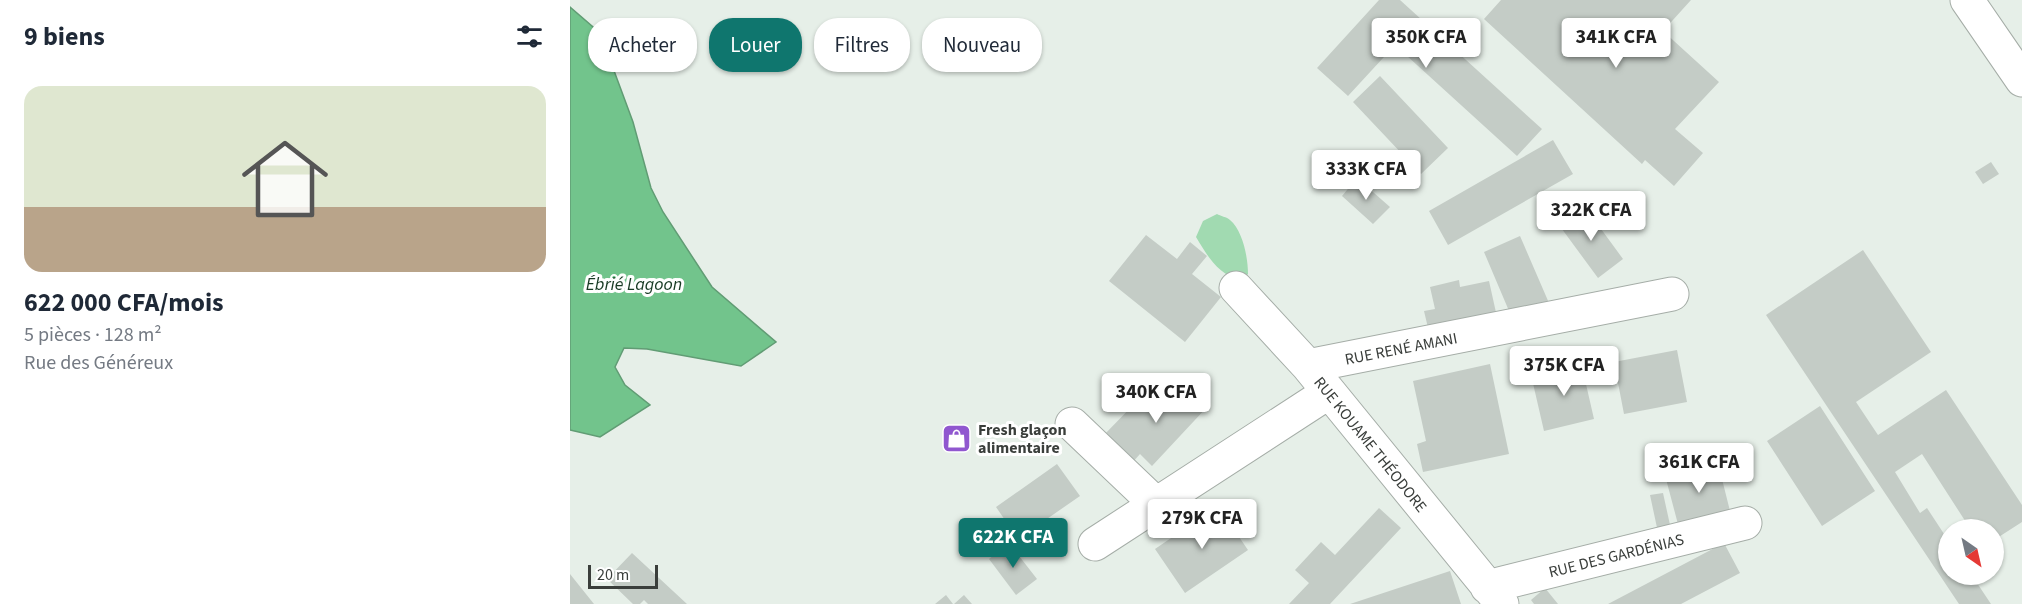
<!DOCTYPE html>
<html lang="fr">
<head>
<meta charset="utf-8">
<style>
  body { margin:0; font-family:"Source Sans 3",sans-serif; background:#f6f6f7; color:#1f2937; height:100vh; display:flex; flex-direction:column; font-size:22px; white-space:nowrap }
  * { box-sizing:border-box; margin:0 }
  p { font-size:20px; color:#747a83 }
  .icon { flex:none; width:33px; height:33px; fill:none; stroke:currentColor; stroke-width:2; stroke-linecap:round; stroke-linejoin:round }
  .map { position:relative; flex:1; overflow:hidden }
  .side { display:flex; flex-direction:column; background:#fff; width:570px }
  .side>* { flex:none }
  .hud { position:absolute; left:18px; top:18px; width:570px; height:54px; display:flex; gap:12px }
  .needle { width:39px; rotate:146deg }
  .fabs { position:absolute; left:1368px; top:519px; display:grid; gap:12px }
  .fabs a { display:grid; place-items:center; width:66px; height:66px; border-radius:50%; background:#fff; box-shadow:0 2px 4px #0004; font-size:30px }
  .scale { position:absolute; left:18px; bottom:15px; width:70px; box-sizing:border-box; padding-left:6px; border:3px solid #3a3e3b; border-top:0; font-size:16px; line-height:21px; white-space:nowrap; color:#3a3e3b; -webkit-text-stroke:4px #fff; paint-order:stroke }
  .price { position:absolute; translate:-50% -51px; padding:0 14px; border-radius:6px; background:#fff; color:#222; font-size:20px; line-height:39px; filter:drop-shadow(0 2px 3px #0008) }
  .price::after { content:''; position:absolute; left:50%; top:36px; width:18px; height:14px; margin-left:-9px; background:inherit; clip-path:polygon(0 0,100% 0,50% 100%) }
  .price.selected { background:#0f766e; color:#fff }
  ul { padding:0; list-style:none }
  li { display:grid; align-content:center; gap:12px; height:318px; padding:0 24px }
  li span { display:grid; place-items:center; height:186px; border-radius:18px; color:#555 }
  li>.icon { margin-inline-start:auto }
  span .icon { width:108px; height:108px; fill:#fffc; stroke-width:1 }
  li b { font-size:26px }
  h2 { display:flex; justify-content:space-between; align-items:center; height:72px; padding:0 24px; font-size:26px }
  .pill { padding:0 21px; border-radius:24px; background:#fff; box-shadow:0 2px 4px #0004; font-size:21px; line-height:54px }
  .pill.selected { background:#0f766e; color:#fff }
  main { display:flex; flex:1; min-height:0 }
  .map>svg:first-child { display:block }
</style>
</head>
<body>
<main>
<section class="side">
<h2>9 biens<svg class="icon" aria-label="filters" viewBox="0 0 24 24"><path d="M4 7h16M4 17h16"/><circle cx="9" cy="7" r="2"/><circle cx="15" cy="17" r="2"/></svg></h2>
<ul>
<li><span style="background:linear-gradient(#dfe7d0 65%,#b9a48a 0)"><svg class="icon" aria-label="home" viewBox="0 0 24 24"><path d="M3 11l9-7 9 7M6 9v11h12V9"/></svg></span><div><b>622 000 CFA/mois</b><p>5 pièces · 128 m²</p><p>Rue des Généreux</p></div></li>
</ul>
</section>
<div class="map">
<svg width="1452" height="604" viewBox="0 0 1452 604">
  <rect width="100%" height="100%" fill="#e6efe8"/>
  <path fill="#a1dab1" d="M647 214C650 216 657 217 660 220 673 231 678 258 678 274L671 281C648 274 638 257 626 237L633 221Z"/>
  <path fill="#72c48c" stroke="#619c74" stroke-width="1.5" d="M0 7 30 33 63 122 81 188 93 212 142 287 206 342 171 366 77 349 54 348 45 367 55 385 80 405 30 437 0 430Z"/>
  <path fill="#c4ccc6" d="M809 0H830L972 129 947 156 825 45 778 96 747 68Z
    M931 0H1121L1093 31 1149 82 1105 129 1133 153 1104 186 1075 160 1072 164 914 19Z
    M810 76 878 148 851 174 783 102Z
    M983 140 1003 174 878 245 859 211Z
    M1421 162 1429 174 1413 184 1405 172Z
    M787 178 820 207 803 224 772 196Z
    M1015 207 1053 259 1028 278 989 225Z
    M576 235 607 259 620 242 637 256 622 274 651 297 615 342 539 281Z
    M950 236 979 303 942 318 914 252Z
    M1293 250 1361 352 1286 402 1308 435 1376 390 1452 505V522L1424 540V530H1401L1352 454 1325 472 1350 513 1357 508 1378 540V574H1401L1421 604H1389L1196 315Z
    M889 280 890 287 919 281 927 317 859 332 854 311 865 309 860 287Z
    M1107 350 1117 402 1054 414 1044 362Z
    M1010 358 1024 419 974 431 962 379 992 372 990 363Z
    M920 364 939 454 853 472 847 444 856 441 843 381Z
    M607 377 638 406 582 466 570 454 562 463 533 436 567 401 577 409Z
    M1250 406 1305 491 1252 526 1197 441Z
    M1146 455 1161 515 1109 528 1096 479 1125 471 1122 461Z
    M487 464 510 496 448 539 426 507Z
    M1093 493 1102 534 1089 537 1080 495Z
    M648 506 678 550 615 593 585 549Z
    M809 508 831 528 760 604H719L739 583 725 570 751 542 765 555Z
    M439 543 467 579 446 595 419 559Z
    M1154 543 1170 573 1111 604H1038Z
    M62 553 117 604H78L74 600 70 604H63L37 579Z
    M880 571 891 604H780Z
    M0 574 24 604H0Z
    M975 588 988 604H964L961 600Z
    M376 595 383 604H365Z
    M394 595 402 604H384Z"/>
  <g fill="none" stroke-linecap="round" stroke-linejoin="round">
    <defs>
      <path id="minor" d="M1397 0 1452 80
        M666 288 738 366 932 604
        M738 366 1102 294
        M502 424 587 505
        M525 544 759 392
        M917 587 1175 523"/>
    </defs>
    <use href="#minor" stroke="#a5ada7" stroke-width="35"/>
    <use href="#minor" stroke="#fff" stroke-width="33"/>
  </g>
  <defs>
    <symbol id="shop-square" viewBox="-11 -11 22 22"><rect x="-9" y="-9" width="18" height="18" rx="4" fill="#9057cf" stroke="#fff"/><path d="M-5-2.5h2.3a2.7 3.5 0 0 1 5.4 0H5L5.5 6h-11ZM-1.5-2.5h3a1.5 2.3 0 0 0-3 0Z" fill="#fff"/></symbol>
  </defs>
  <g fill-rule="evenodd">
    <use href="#shop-square" x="370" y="422" width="33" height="33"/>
  </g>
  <g text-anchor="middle" stroke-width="6" stroke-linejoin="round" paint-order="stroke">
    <g font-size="16" fill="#3a3e3b" stroke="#fff">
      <text transform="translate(831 348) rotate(-11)" y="6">RUE RENÉ AMANI</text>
      <text transform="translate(801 444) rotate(51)" y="6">RUE KOUAME THÉODORE</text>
      <text transform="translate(1046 555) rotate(-14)" y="6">RUE DES GARDÉNIAS</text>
    </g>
    <g font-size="16" font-weight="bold" fill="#3a3e3b" stroke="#fff" text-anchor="start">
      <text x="408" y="435">Fresh glaçon<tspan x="408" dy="18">alimentaire</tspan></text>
    </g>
    <g font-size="18" font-style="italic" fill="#173a23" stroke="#fff">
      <text x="64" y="290">Ébrié Lagoon</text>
    </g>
  </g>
</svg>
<div class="fabs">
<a><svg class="needle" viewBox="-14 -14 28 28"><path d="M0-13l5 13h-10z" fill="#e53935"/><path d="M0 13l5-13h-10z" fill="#747a83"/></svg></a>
</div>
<div class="scale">20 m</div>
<b class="price" style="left:856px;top:69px">350K CFA</b>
<b class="price" style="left:1046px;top:69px">341K CFA</b>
<b class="price" style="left:796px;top:201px">333K CFA</b>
<b class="price" style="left:1021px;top:242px">322K CFA</b>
<b class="price" style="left:994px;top:397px">375K CFA</b>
<b class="price" style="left:586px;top:424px">340K CFA</b>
<b class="price" style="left:1129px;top:494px">361K CFA</b>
<b class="price" style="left:632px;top:550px">279K CFA</b>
<b class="price selected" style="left:443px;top:569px">622K CFA</b>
<div class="hud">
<a class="pill">Acheter</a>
<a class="pill selected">Louer</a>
<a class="pill">Filtres</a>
<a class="pill">Nouveau</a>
</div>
</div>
</main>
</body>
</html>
